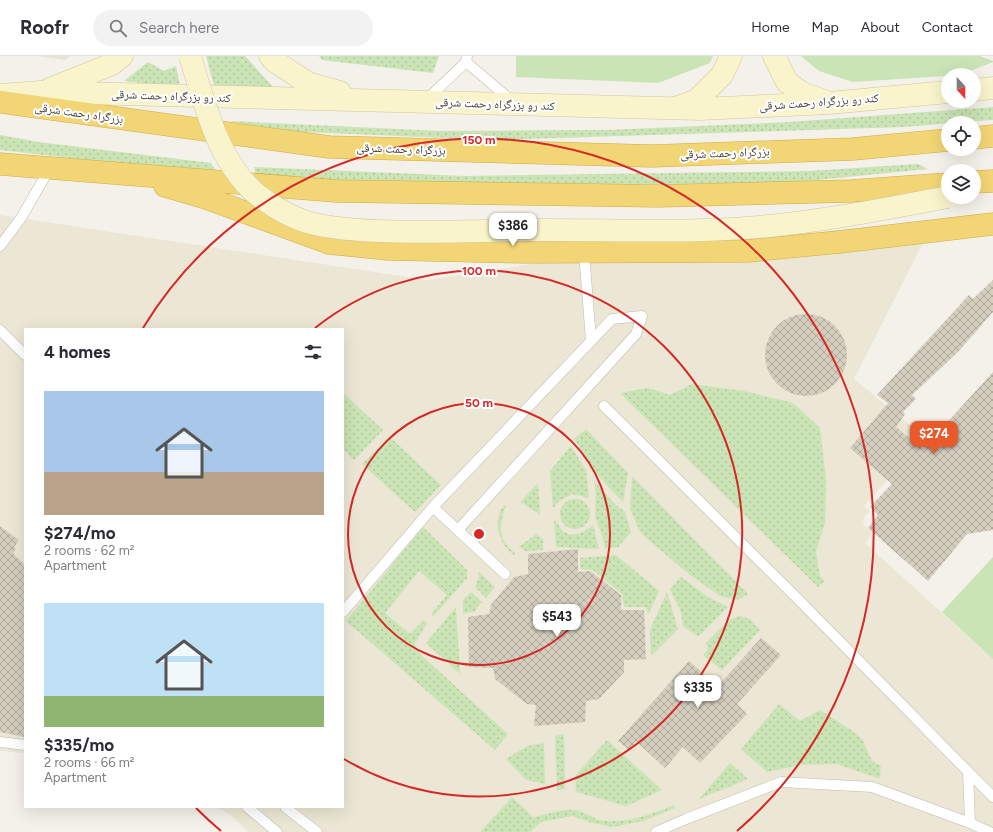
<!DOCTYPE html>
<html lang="en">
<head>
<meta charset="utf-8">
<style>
  body { margin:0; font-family:Figtree,"Noto Naskh Arabic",sans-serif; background:#f2f2f3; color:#2b2b33; height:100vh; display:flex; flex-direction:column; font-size:15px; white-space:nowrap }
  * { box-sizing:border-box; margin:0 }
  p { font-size:13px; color:#7c7c81 }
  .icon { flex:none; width:22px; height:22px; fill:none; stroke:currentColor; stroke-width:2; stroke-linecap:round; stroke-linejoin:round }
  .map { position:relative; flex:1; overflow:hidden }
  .sheet { position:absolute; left:24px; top:272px; width:320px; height:480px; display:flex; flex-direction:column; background:#fff; border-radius:0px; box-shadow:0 4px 16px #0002 }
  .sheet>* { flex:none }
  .needle { width:26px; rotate:159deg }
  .buttons { position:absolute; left:941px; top:12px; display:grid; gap:8px }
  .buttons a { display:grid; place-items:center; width:40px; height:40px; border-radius:50%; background:#fff; box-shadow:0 4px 16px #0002; font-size:20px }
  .price { position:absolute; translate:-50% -34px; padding:0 9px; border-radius:8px; background:#fff; color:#222; font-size:13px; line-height:26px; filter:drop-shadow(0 1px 2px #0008) }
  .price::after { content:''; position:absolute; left:50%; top:24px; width:12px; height:9px; margin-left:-6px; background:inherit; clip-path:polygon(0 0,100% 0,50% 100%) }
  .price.current { background:#e9592a; color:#fff }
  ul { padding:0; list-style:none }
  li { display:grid; align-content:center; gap:8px; height:212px; padding:0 20px }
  li span { display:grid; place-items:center; height:124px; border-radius:0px; color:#555 }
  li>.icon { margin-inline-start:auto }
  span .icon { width:72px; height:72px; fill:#fffc; stroke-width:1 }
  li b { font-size:17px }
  h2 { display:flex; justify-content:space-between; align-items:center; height:48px; padding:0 20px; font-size:17px }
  header { display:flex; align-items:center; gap:24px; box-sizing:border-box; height:56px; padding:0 20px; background:#fff; border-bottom:1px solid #e1e1e2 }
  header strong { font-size:19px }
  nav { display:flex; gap:22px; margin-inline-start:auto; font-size:14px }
  .search { width:280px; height:36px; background:#f2f2f3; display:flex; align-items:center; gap:10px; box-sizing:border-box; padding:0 14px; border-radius:22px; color:#7c7c81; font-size:15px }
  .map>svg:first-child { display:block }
</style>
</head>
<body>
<header>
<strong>Roofr</strong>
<div class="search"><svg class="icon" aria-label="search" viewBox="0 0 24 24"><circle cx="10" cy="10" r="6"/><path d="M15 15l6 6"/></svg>Search here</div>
<nav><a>Home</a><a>Map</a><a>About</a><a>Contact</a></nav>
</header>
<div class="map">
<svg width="993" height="776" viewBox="0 0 993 776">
  <defs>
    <pattern id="grass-dots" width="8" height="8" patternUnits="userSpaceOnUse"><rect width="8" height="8" fill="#cae4b5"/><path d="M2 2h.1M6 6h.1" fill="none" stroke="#afc59c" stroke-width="1.8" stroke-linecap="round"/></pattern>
    <pattern id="building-cross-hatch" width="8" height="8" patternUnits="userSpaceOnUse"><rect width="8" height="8" fill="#d4cebf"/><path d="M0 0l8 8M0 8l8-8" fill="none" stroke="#aea99c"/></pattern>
  </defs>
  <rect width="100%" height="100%" fill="#f3f1e9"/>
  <path fill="#e7e3d7" d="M37 0H70L66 4Z"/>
  <path fill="#ebe7d4" d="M0 159 427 224 613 196 934 165 854 323 926 382 864 450 870 455 864 461 863 468 873 477 865 487 993 603V776H248L233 761 218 751H343V273H25V697L0 695Z"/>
  <path fill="url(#grass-dots)" d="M206 0H245L275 33 214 30Z
    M319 0H439L433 17 322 4Z
    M148 6 164 15 176 10 180 31 124 25Z
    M993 51V64L903 71 495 84 279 75 230 65 440 75 607 74 790 66Z
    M0 79 38 86 211 107 219 119 0 94Z
    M918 108 928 113 786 127 422 130 256 120 254 111 464 120 809 115Z
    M692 328 744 335 793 347 820 372 826 424 825 467 816 495 820 520 825 525 818 531 620 337 648 332 670 339Z
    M343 337 383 374 354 404 343 393Z
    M586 373 628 417 623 446 597 419 574 383Z
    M390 381 441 429 415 456 362 408Z
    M571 390 586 414 589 442 572 438 559 445 553 452 550 415Z
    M632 420 748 538 738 544 720 540 690 519 645 481 640 475 630 453Z
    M594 425 616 449 625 456 631 476 618 491 605 493 602 479 595 461 596 437Z
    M538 427 540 458 520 446Z
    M560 458a15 15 0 1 1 30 0a15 15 0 1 1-30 0Z
    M504 449 506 450C499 468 497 484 515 497L514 499C499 489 492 465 504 449Z
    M554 463C557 466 560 473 564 476 574 482 585 476 593 469L599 493 556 491Z
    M423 471 467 514V522L433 561 431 558 447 539 419 515 385 557 410 578 424 564 427 567 414 589 421 599 508 678 495 694 346 565Z
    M536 478 543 483V494L525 495 519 491Z
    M616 499 659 535 648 559 646 551H624L622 538 593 514 581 513 580 502Z
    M478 515 495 531 486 542 475 531 479 521Z
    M681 521 708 541 728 551 698 581 683 570 681 556 670 533Z
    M471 536 482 546 477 551 476 555 463 558V544Z
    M667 536 678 573 651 600 650 574Z
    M456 551 460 618 426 587Z
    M739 560 750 563 760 574 722 614 703 599 708 594 706 587 729 564Z
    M779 648 800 665 820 654 851 674 862 683 872 705 881 710 880 723 837 708 800 709 767 716 741 693Z
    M564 678 565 733 557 734 555 680Z
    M607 684 662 734 626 750 576 736 575 720Z
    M544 687 545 728 526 724 506 703 527 690Z
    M730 707 748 723 699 743Z
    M512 741 533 761C543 759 566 752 575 754 585 755 594 764 604 765 629 767 652 758 675 749V752L643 765 613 771 592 767 572 760 541 766 530 776H480Z"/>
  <path fill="#cae4b5" d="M516 0H713L710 7 658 27 516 21Z
    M801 0H980L993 5V6L960 19 853 26 819 15Z
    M993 501V603L942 556Z"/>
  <path fill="url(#building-cross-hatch)" d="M993 224V256L958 296 912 339 916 343 903 356 905 358 896 371 923 393 993 316V474L967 478 928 525 868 472 878 459 870 451 892 428 850 392 888 347 877 339 969 239 973 243Z
    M765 299a41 41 0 1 1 82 0a41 41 0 1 1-82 0Z
    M0 470 19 484 14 491 16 493 13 497 25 509V681L0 676Z
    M578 493V516L590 515 621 539V554H644L646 603 624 604V616L599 643 586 645 585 666 534 670 536 649 527 648 495 623 493 612 469 611 468 561 489 558 491 549 514 521 528 518V498Z
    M761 582 781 599 737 648 747 658 700 707 683 691 665 712 636 685 629 694 618 685 689 605 718 630Z"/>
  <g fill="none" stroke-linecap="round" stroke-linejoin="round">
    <defs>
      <path id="lane" d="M466 6 512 45
        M426 44 466 6 467 0
        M0 190 21 162 50 112
        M584 196 591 285
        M0 274 25 299
        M604 350 799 544 993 741
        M433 451 505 518
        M343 556 433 451 612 263 642 260 636 278 458 474
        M0 686 25 689
        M968 715 970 767
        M247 751 277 776
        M285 751 317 776
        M656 776 686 763 781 726 872 731 970 767 990 776"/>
      <path id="secondary" d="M270 0 274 5 308 27 340 36
        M774 0 787 26 802 37 825 45
        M50 33 112 8 122 0
        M974 34 993 32
        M0 39 41 36 700 53 829 47 948 36
        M678 51 697 44 722 19 731 0"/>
      <path id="highway" d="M0 46 329 91 652 100 853 93 948 84
        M974 82 993 80
        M0 108 336 135 659 140 851 135 948 128
        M974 126 993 125
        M165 130 206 142 329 187 388 193 525 196 747 195 839 186 993 168"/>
    </defs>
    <use href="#lane" stroke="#beb9ac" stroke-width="11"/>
    <use href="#secondary" stroke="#cfc69c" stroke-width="23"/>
    <use href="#highway" stroke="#d1ab45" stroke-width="23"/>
    <use href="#lane" stroke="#fff" stroke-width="10"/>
    <use href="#secondary" stroke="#faf4cc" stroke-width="22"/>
    <use href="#highway" stroke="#f2d574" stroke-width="22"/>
    <defs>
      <path id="secondary-bridge" d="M190 0C205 49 219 112 263 143 274 151 288 159 301 164 322 172 354 174 377 175 426 177 475 175 524 174 606 173 688 178 769 170 830 164 889 152 948 141"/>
    </defs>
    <use href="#secondary-bridge" stroke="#cfc69c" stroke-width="23" stroke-linecap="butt"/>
    <use href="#secondary-bridge" stroke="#faf4cc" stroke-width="22"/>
  </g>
  <g fill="none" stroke="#d62828" stroke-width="2">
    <circle cx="479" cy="478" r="131"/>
    <path d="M315 272A263 263 0 1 1 344 703"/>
    <path d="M221 775A394 394 0 0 1 196 752M143 272A394 394 0 1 1 737 775"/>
  </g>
  <g text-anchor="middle" stroke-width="4" stroke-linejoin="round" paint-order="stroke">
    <g font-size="12" fill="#464238" stroke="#fff">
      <text transform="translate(171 40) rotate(2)" y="4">کند رو بزرگراه رحمت شرقی</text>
      <text transform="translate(819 46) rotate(-4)" y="4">کند رو بزرگراه رحمت شرقی</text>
      <text transform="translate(495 48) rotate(2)" y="4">کند رو بزرگراه رحمت شرقی</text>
      <text transform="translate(79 57) rotate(8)" y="4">بزرگراه رحمت شرقی</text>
      <text transform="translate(401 93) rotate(2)" y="4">بزرگراه رحمت شرقی</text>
      <text transform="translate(725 97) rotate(-2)" y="4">بزرگراه رحمت شرقی</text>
    </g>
  </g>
  <circle cx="479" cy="478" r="6" fill="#d62828" stroke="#fff" stroke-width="2"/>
  <g font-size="12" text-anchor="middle" font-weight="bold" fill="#d62828" stroke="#fff" stroke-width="4" stroke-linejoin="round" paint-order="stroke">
    <text x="479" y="88">150 m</text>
    <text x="479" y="219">100 m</text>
    <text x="479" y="351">50 m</text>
  </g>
</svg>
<div class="buttons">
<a><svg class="needle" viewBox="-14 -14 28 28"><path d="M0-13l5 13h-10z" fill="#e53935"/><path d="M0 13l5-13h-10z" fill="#7c7c81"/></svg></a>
<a><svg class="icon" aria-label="locate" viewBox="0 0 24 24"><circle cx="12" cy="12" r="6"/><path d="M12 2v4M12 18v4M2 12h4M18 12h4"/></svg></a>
<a><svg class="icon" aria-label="layers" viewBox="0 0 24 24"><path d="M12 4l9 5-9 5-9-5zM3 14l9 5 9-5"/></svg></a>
</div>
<b class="price" style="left:513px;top:191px">$386</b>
<b class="price current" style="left:934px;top:399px">$274</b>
<b class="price" style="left:557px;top:582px">$543</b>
<b class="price" style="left:698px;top:653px">$335</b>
<section class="sheet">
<h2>4 homes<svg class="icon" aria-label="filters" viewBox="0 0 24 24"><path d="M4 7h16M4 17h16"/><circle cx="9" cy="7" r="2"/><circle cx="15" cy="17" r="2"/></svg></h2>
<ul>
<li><span style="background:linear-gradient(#a9c7e8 65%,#b9a48a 0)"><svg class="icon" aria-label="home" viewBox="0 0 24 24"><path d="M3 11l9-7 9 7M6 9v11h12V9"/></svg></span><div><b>$274/mo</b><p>2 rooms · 62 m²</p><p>Apartment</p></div></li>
<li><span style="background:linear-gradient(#bfe0f5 75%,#8fb573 0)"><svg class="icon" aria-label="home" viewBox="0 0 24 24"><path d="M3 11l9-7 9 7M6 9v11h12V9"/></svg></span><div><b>$335/mo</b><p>2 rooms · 66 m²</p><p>Apartment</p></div></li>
</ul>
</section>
</div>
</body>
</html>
